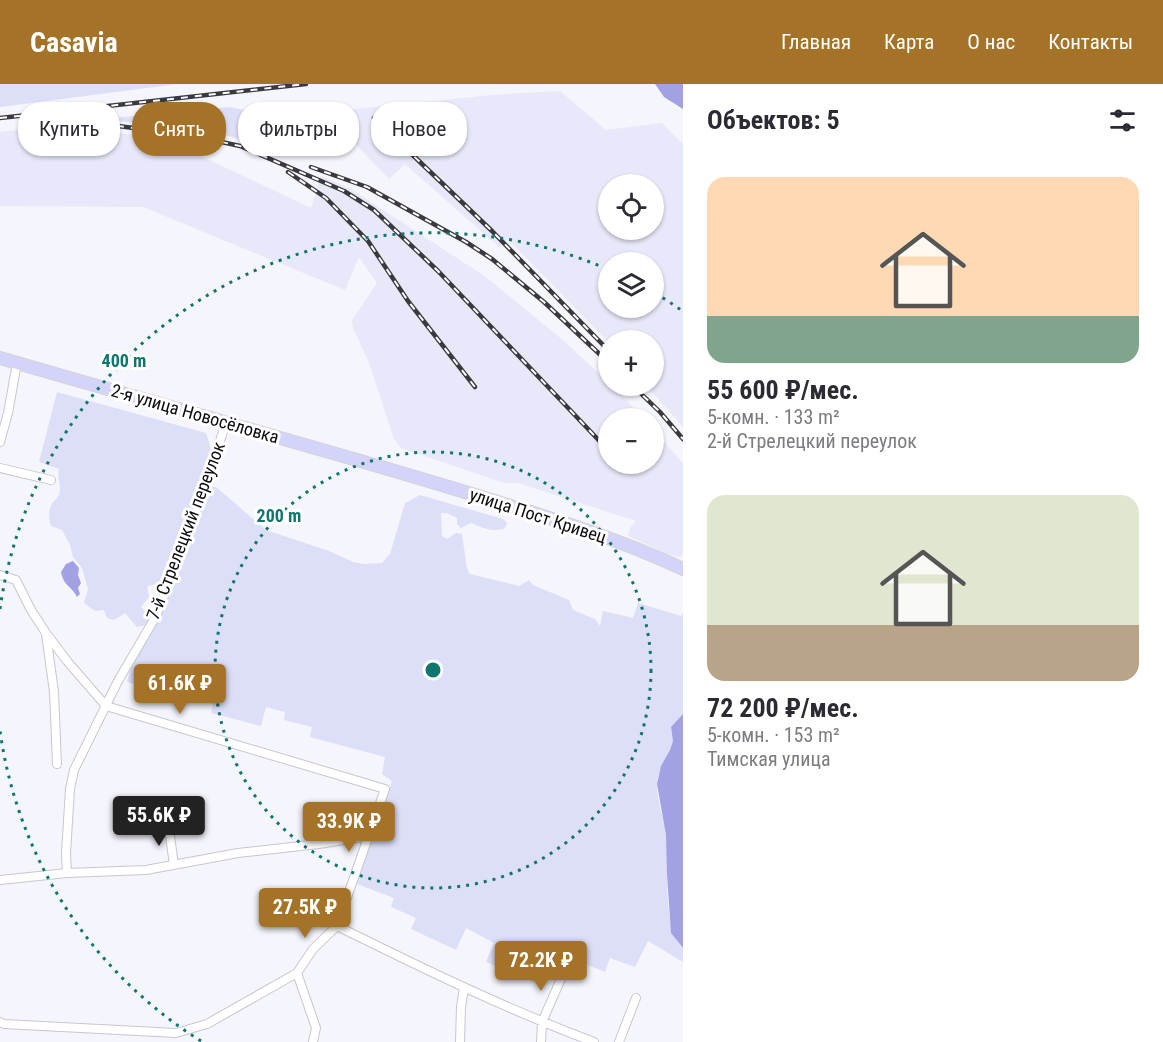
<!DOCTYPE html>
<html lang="ru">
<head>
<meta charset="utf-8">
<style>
  body { margin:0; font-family:"Roboto Condensed",sans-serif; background:#f2f2f3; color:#2b2b33; height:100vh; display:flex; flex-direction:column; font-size:22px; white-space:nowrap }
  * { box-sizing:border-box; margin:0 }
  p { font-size:20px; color:#7c7c81 }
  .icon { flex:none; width:33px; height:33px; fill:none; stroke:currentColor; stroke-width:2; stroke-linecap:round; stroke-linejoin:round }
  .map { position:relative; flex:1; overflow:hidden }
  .side { display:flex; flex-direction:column; background:#fff; width:480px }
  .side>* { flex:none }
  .guide { position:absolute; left:18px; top:18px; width:570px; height:54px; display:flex; gap:12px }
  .buttons { position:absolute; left:598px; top:90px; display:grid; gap:12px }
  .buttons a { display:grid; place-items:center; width:66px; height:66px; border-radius:50%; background:#fff; box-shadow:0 2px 4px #0004; font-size:30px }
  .price { position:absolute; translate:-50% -51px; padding:0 14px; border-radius:6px; background:#a47328; color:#fff; font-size:20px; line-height:39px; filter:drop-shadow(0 2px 3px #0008) }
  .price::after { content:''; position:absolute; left:50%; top:36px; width:18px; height:14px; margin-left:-9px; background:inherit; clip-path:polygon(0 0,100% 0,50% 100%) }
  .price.active { background:#222; color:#fff }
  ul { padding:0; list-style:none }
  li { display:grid; align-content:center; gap:12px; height:318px; padding:0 24px }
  li span { display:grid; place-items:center; height:186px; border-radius:18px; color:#555 }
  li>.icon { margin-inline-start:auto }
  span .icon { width:108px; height:108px; fill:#fffc; stroke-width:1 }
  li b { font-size:26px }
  h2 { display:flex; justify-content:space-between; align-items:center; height:72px; padding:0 24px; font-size:26px }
  .chip { padding:0 21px; border-radius:24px; background:#fff; box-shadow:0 2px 4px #0004; font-size:21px; line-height:54px }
  .chip.active { background:#a47328; color:#fff }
  header { display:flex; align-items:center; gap:36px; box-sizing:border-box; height:84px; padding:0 30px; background:#a47328; color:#fff }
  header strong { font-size:28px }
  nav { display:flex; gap:33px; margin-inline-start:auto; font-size:21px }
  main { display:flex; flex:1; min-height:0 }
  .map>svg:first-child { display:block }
</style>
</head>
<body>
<header>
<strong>Casavia</strong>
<nav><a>Главная</a><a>Карта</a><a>О нас</a><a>Контакты</a></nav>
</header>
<main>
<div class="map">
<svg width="683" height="958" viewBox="0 0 683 958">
  <rect width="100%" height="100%" fill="#f5f5fd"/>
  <path fill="#e7e8f9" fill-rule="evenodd" d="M560 7 606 46 662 39 683 60V343L647 302H654V256H609V259L508 155 499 163 405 80 389 95 339 43 336 27 492 11ZM654 100V146H609V100ZM654 178V224H609V178Z
    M25 45 98 47 150 53 205 74 311 124 321 92 351 105 486 193 564 257 609 299V302L617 306 643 334H609V380H654V347L683 379V471L680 473 670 471 628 452 630 444 636 437 518 399H504L401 364 394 355 369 279 353 244 352 236 377 199 359 173 345 206 143 123 0 122V48Z"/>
  <path fill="#dddef8" d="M0 0H178L0 23Z
    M229 23 280 33 301 48V72L203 45 157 42 103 35Z
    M57 308 206 349 211 365 199 406 172 477 165 483 159 500 147 502 149 513 141 523 151 532 145 541 137 543 125 529 114 536 107 534 104 526 95 527 84 519 88 505 82 484 73 473 70 461 62 446 51 442C49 435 48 428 51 422 54 415 61 413 60 404 60 395 57 397 59 385L39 378Z
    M210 403H216L266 446 329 467 353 478 364 480 382 479 390 470 405 419 420 411 503 435 507 439 505 444C494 449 482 444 471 439L461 444 457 440V434L447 429H441L442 452 447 455 456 449 462 450 467 485 470 490 519 502 529 496 533 501 569 516 573 526 595 535 600 542 603 527 633 534 638 519 681 532 683 529V630L671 643C671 647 673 652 673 657 672 671 658 682 657 700 657 718 664 734 666 751 670 779 661 845 683 864V878L648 857 635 883 610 874 605 888 549 865 534 898 486 878 494 859 466 844 456 866 411 845 416 834 391 823 394 814 357 800 392 697 382 690 385 673 310 653 312 643 284 636 285 628 266 623 261 642 211 629 213 620 127 598 133 577 168 516 188 463 205 406Z"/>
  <path fill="#a1a1e4" d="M655 0H683V25L664 13Z
    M73 477 79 484 78 491 81 499 78 504 80 510 77 513C72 502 64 503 61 488L66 480Z
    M683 630V864L671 849 667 790 666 751 657 700 661 682 670 666 673 657 671 643Z"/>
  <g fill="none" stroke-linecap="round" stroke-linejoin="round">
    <defs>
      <path id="minor" d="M0 358 8 329 17 279
        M0 384 51 396
        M0 491 16 496 31 526 46 549 67 577 106 622 385 705 337 842 313 865 297 889
        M46 550 54 608 57 680
        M160 738 170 752 174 781
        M67 789 66 769 70 705 74 686 118 597 156 532 187 454 226 339
        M0 796 67 789 146 786 238 769 319 760 368 752
        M337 842C422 884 506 925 594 958
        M0 938 4 940 176 949 207 940 297 889 316 944 313 958
        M460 958 461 923 464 904
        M541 958 542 938 564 888
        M619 958 636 914"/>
      <path id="primary" d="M0 274C147 317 295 357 442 401 523 426 607 449 683 485"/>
    </defs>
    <use href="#minor" stroke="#c7c7d1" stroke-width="10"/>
    <use href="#primary" stroke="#d3d3d4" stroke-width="14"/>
    <use href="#minor" stroke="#fff" stroke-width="8"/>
    <use href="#primary" stroke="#d4d4fb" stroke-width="12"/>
    <defs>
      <path id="rail" d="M0 34 306 0
        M374 34 492 147 609 267
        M103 40 187 51
        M180 49 240 62 344 107 374 126 438 187 609 367
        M311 83 367 103 466 158 492 175 544 218 609 279
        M288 88 326 114 368 157 408 217 475 303
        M633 302 660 328 683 355"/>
    </defs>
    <use href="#rail" stroke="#39393e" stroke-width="4.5"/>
    <use href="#rail" stroke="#fff" stroke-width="2" stroke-dasharray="7" stroke-linecap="butt"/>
  </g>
  <g fill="none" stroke="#0f766e" stroke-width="3" stroke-dasharray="3 6">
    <circle cx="433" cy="586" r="218"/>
    <path d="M201 957A437 437 0 0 1 0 647M0 525A437 437 0 0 1 607 185M655 209A437 437 0 0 1 681 226"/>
  </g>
  <g text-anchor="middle" stroke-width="6" stroke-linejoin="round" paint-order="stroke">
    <g font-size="18" fill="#0b0b0f" stroke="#fff">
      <text transform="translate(195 330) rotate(16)" y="6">2-я улица Новосёловка</text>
      <text transform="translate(538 432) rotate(18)" y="6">улица Пост Кривец</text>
      <text transform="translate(186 447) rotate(-69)" y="6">7-й Стрелецкий переулок</text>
    </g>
  </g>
  <circle cx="433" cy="586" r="9" fill="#0f766e" stroke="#fff" stroke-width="3"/>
  <g font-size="18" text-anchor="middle" font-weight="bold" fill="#0f766e" stroke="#fff" stroke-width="6" stroke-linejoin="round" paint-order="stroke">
    <text x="124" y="283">400 m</text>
    <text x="279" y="438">200 m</text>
  </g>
</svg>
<div class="buttons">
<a><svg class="icon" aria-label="locate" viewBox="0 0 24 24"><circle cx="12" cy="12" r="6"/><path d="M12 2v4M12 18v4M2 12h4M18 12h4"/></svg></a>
<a><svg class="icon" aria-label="layers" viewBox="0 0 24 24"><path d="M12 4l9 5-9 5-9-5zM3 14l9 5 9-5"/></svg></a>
<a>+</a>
<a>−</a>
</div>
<b class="price" style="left:180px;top:631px">61.6K ₽</b>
<b class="price active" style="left:159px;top:763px">55.6K ₽</b>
<b class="price" style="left:349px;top:769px">33.9K ₽</b>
<b class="price" style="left:305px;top:855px">27.5K ₽</b>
<b class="price" style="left:541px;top:908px">72.2K ₽</b>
<div class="guide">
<a class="chip">Купить</a>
<a class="chip active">Снять</a>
<a class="chip">Фильтры</a>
<a class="chip">Новое</a>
</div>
</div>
<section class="side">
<h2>Объектов: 5<svg class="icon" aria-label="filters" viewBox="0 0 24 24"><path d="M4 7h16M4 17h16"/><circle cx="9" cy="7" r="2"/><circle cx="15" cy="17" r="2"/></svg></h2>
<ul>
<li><span style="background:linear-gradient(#ffd9b3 75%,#7fa58c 0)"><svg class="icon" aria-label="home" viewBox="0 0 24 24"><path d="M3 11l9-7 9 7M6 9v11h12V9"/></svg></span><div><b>55 600 ₽/мес.</b><p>5-комн. · 133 m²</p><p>2-й Стрелецкий переулок</p></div></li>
<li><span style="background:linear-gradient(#dfe7d0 70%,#b9a48a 0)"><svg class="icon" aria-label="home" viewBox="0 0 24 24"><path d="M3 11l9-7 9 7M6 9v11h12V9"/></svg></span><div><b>72 200 ₽/мес.</b><p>5-комн. · 153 m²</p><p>Тимская улица</p></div></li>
</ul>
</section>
</main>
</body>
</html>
